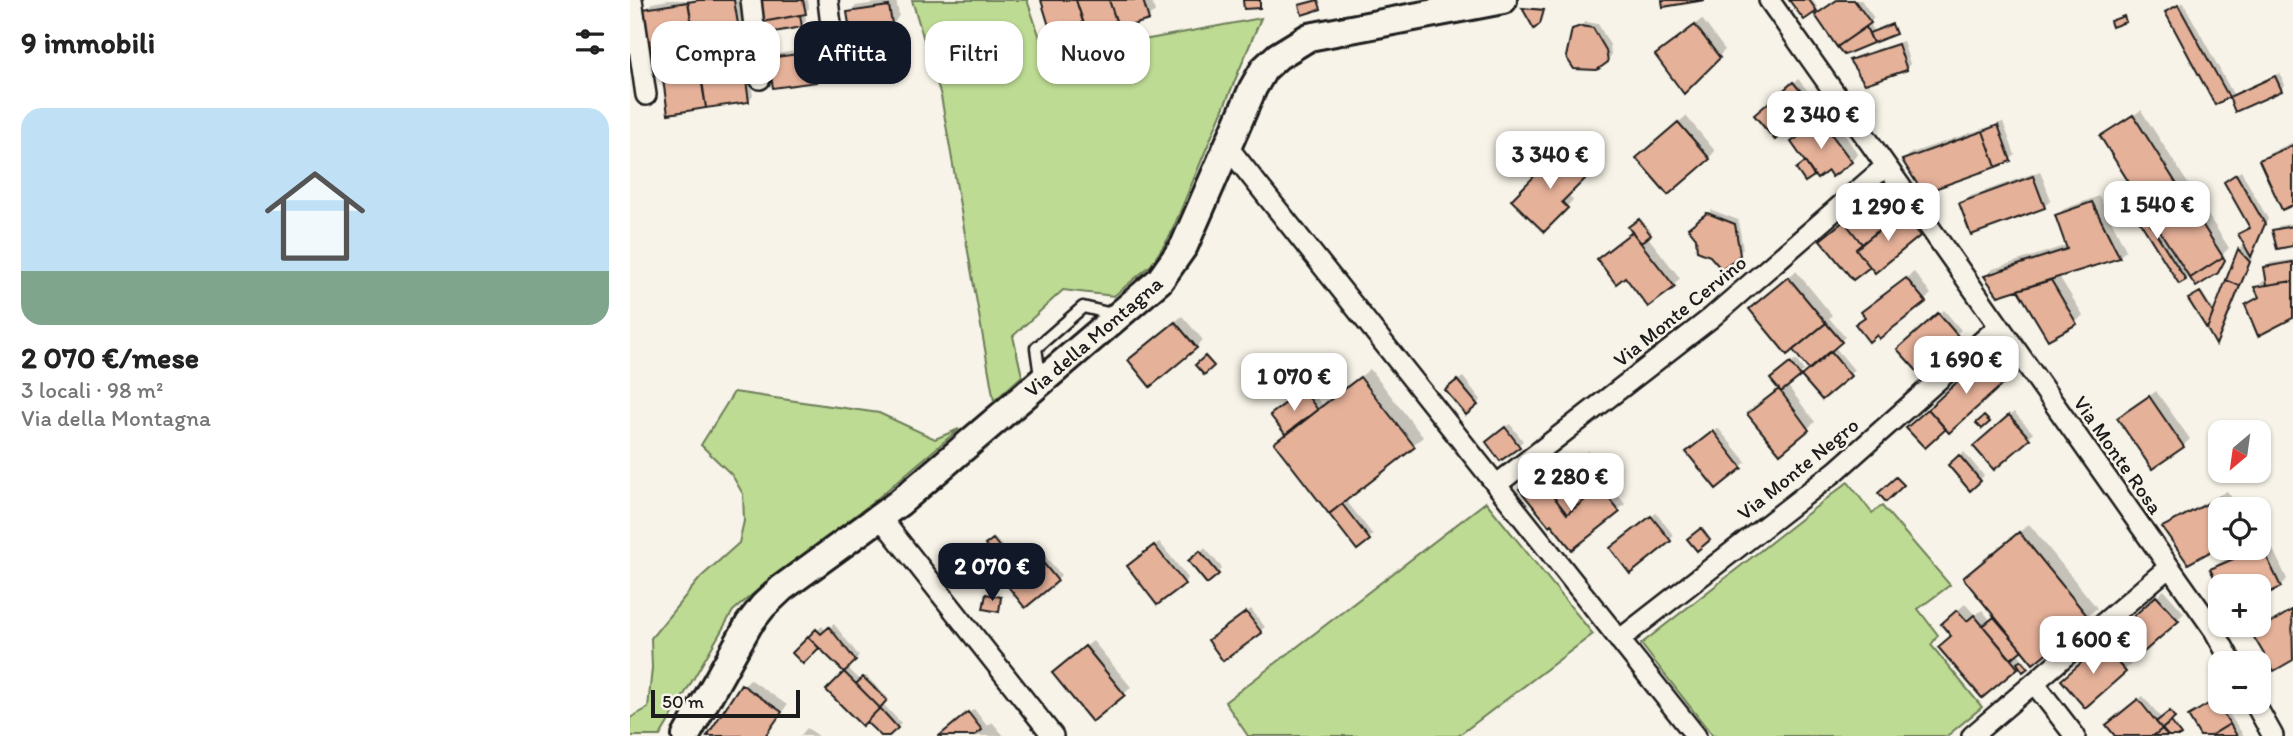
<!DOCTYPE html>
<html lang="it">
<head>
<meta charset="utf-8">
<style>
  body { margin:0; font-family:Itim,sans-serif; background:#f6f6f6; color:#222; height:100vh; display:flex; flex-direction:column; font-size:26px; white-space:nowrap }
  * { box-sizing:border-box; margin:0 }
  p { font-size:23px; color:#767676 }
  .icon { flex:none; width:38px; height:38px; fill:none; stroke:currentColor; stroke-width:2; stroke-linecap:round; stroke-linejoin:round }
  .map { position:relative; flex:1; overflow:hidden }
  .sheet { display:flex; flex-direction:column; background:#fff; width:630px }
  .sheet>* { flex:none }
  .top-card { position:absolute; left:21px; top:21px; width:665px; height:63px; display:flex; gap:14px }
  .needle { width:46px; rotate:209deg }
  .controls { position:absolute; left:1578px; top:420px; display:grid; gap:14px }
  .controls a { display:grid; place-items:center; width:63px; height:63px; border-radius:14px; background:#fff; box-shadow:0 2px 5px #0004; font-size:35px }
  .scale { position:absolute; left:21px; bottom:18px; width:149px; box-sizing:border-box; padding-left:7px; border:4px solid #1c1c1c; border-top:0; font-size:19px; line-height:24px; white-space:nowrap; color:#1c1c1c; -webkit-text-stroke:5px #f7f3e8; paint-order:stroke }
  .price { position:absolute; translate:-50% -60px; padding:0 16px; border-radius:14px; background:#fff; color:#222; font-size:23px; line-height:46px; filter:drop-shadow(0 2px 4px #0008) }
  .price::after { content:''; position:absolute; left:50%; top:42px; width:21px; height:16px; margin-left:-10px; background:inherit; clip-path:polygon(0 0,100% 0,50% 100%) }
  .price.current { background:#111827; color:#fff }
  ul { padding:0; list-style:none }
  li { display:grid; align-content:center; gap:14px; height:371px; padding:0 21px }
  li+li { border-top:2px solid #e0e0e0 }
  li span { display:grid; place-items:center; height:217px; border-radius:21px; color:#555 }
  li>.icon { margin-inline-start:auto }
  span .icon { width:126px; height:126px; fill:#fffc; stroke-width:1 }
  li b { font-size:30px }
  h2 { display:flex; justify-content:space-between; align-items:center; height:84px; padding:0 21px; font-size:30px }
  .chip { padding:0 24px; border-radius:21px; background:#fff; box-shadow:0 2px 5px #0004; font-size:24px; line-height:63px }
  .chip.current { background:#111827; color:#fff }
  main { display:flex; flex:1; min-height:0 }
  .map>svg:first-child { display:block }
</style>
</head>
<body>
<main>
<section class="sheet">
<h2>9 immobili<svg class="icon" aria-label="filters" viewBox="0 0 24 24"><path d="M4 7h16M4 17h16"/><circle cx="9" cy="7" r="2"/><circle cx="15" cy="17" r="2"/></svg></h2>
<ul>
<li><span style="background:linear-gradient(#bfe0f5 75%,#7fa58c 0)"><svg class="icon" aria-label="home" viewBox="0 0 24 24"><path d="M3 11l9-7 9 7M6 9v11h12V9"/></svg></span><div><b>2 070 €/mese</b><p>3 locali · 98 m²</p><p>Via della Montagna</p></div></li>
</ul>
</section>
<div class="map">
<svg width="1663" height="736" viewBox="0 0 1663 736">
  <rect width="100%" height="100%" fill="#f7f3e8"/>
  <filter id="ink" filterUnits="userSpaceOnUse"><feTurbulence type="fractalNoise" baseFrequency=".0143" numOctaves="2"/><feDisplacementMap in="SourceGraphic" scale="14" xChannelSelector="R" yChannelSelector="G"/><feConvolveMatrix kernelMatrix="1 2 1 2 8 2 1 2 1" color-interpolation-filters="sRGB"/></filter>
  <g filter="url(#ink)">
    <path fill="#bddb93" stroke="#6c7c58" stroke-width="2" d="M282 0H397L417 58 631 18 540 236 521 265 484 296 433 290 383 336 392 376 364 401 311 96Z
      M104 392 249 413 305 439 329 429 242 503 131 587 103 611 30 736H0V718L18 708 22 668 21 638 71 577 109 543 114 521 113 494 102 475 71 445Z
      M1218 482 1242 513 1252 506 1320 585 1288 609 1308 635 1301 645 1352 707 1317 736H1083L1011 644Z
      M856 502 963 634 828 736H618L595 702Z"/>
    <path fill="#0003" d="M39 0H109L113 24 108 28 71 34 73 42 66 49 15 10 22 3Z
      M130 0H178L179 8 175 13 176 21 172 25Z
      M266 0 269 15 260 30 263 46 256 53 219 13 226 6Z
      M413 0H521L525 11 518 18 496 25 497 27 490 34 460 36 428 46Z
      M1161 0H1182L1188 8 1174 18Z
      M1208 0H1231L1244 18 1240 22 1244 32 1263 24 1266 31 1214 53 1187 16Z
      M1553 2 1603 94 1650 73 1655 85 1651 89 1606 110 1599 95 1586 102 1537 13Z
      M896 7 914 9 904 26 894 8Z
      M1072 19 1095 50 1054 91 1034 48Z
      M956 22 968 24 980 45 981 56 976 61 943 30Z
      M1273 41 1280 64 1276 68 1221 61 1225 56Z
      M187 48 191 76 186 80 140 59 145 54Z
      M75 54 77 68 118 63 123 96 119 100 33 66 40 60Z
      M1168 79 1187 102 1182 106 1130 111Z
      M1511 110 1599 248 1593 254 1595 256 1586 272 1559 274 1555 279 1503 197 1509 194 1472 137Z
      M1056 116 1085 151 1079 158 1015 151Z
      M1198 116 1207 121 1209 127 1228 154 1221 161 1185 173 1176 179 1169 169 1177 162 1163 142Z
      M1373 122 1385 155 1380 160H1274L1281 153Z
      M1663 142V203L1631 161 1638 154Z
      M939 144 964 168 938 194 943 200 914 230 884 200Z
      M1410 171 1421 200 1414 207 1331 204 1338 197Z
      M1611 171 1638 219 1621 255 1623 257 1590 339 1587 342 1560 300 1572 292 1585 313 1610 250 1615 244 1610 235 1621 227 1600 178Z
      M1257 186 1276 209 1296 228 1246 271 1240 264 1224 278 1197 236 1251 191 1270 214 1272 211 1254 189Z
      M1469 196 1496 250 1489 257 1429 276 1453 315 1446 322 1419 338 1389 288 1356 276 1363 269 1437 245 1427 215 1434 209Z
      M1082 210 1108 220 1113 249 1109 254 1065 224Z
      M1011 219 1022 232 1017 236 1050 278 1044 285 995 275 976 252 1003 231 1001 228Z
      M1663 223V244L1644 230 1649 226Z
      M1663 260V316L1617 305 1630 295 1626 288 1633 281 1638 280 1636 268 1640 263Z
      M1166 271 1202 315 1199 318 1215 337 1204 346 1224 370 1192 398 1181 370 1128 302Z
      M1284 272 1301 294 1294 301 1236 316 1240 306Z
      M1314 310 1331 330 1287 369 1274 345Z
      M552 316 573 340 566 347 507 354Z
      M1360 354 1379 375 1373 382 1316 427 1279 428Z
      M1166 360 1174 371 1157 385 1185 422 1151 451 1150 388 1147 374Z
      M740 369 793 437 715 499 743 535 728 547 647 444 657 433 647 411 678 387 693 406Z
      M833 377 851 400 846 404 822 385Z
      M1526 391 1560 439 1553 446 1490 418Z
      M1384 412 1403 433 1398 438 1350 442Z
      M880 424 893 441 871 459 862 437Z
      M1088 428 1116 462 1086 487 1063 448Z
      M958 451 969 465 963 470 975 485 978 483 995 504 943 548 898 482 910 472 918 482Z
      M1334 452 1354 476 1340 488 1320 465Z
      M1597 491 1610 509H1591L1534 528 1541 521Z
      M1026 513 1044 536 1000 571 986 544Z
      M1399 524 1467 608 1403 661 1392 648 1387 652 1398 665 1394 669 1389 664 1352 696 1323 636 1320 617 1335 604 1345 615 1352 610 1361 621 1366 616 1335 578Z
      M365 538 375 550 367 557 357 546Z
      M1638 539 1657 579 1650 586H1591L1582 570 1589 563 1621 548H1629V544Z
      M529 542 558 578 553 583 503 562Z
      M575 548 592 568 588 573 565 556Z
      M411 551 431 575 427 580 379 576Z
      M1534 590 1554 613 1547 620 1494 626Z
      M1663 608V658L1645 669 1624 634 1631 628Z
      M621 609 635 627 630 631 585 636Z
      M204 624 229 656 217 667 231 681 236 676 258 698 252 703 271 723 257 736H253L198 690 215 671 190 646 173 662 165 653 192 626 196 631Z
      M1479 640 1501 664 1494 671 1440 673Z
      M463 641 501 687 494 694 431 666Z
      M120 679 157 705 136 736H80L113 686Z
      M1513 696 1532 719 1542 711 1545 715 1541 719 1551 732 1547 736H1487L1482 721Z
      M1589 696 1591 702 1614 736H1573L1560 716Z
      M344 709 357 726 362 722 374 736H311Z
      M177 728 189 736H170Z"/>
    <path fill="#e6b199" stroke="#1c1c1c" stroke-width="2" d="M69 0H104L109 30 64 37 58 2Z
      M128 0H173L176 14 132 22Z
      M411 0H446L458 38 426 49Z
      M446 0H479L491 36 461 45Z
      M479 0H513L519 20 489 29Z
      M613 0H630V8L614 9Z
      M688 0 691 9 672 15 669 5Z
      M1032 0H1075L1033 7Z
      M1159 0H1179L1187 11 1174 20Z
      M1207 0H1224L1241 23 1207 47 1185 15Z
      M58 2 67 51 54 53 53 47 20 52 13 9Z
      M1548 5 1599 97 1585 105 1535 12Z
      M259 6 262 24 254 38 257 55 225 60 217 12Z
      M892 8 914 10 910 24 904 29Z
      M170 15 172 27 133 34 132 22Z
      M1494 16 1496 22 1482 27 1480 21Z
      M1262 24 1266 34 1243 43 1239 33Z
      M1065 25 1090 58 1054 94 1025 55Z
      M951 26 963 28 976 50 978 62 967 70 944 69 936 57 942 29Z
      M1236 27 1243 43 1214 55 1207 47Z
      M1268 44 1277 70 1235 84 1219 60Z
      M183 52 187 82 143 88 138 58Z
      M69 60 76 108 38 114 31 66Z
      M114 66 119 102 76 108 70 72Z
      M1645 76 1652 91 1605 112 1599 97Z
      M1163 82 1184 107 1145 140 1124 115Z
      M1503 115 1553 194 1520 216 1470 136Z
      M1048 122 1080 159 1038 195 1006 158Z
      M1190 122 1196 123 1201 128 1202 135 1222 162 1202 177 1198 171 1187 179 1161 142Z
      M1368 125 1381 161 1366 167 1353 131Z
      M1353 131 1366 167 1293 193 1272 160Z
      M1663 145V205L1652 210 1629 160Z
      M931 149 958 176 932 202 938 208 914 232 881 200Z
      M1175 162 1184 176 1175 182 1166 169Z
      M1606 174 1635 224 1621 257 1608 234 1620 228 1594 182Z
      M1403 176 1415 208 1341 235 1329 203Z
      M1252 189 1271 212 1232 244 1214 221Z
      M1553 194 1593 257 1560 278 1520 216Z
      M1503 197 1556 280 1549 284 1497 201Z
      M1462 202 1490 258 1368 296 1354 276 1437 249 1425 215Z
      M1271 212 1290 236 1245 273 1226 249Z
      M1077 213 1105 224 1110 255 1092 270 1080 256 1067 251 1066 238 1058 228Z
      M1009 219 1021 235 1011 243 998 227Z
      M1214 221 1232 244 1226 249 1240 267 1223 280 1190 240Z
      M1663 226V246L1647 249 1642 230Z
      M1002 232 1045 287 1018 307 995 277 986 284 967 259Z
      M1608 249 1620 262 1610 286 1596 280Z
      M1593 257 1595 260 1588 273 1566 287 1560 278Z
      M1663 262V281L1637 285 1634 267Z
      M1158 277 1196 323 1157 355 1119 309Z
      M1276 278 1296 302 1249 339 1247 335 1239 342 1225 324 1235 317 1231 312Z
      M1421 280 1447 324 1418 340 1388 290Z
      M1596 280 1610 286 1586 345 1577 329Z
      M1663 281V318L1628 336 1615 305 1629 297 1624 287Z
      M1570 292 1583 313 1577 329 1558 299Z
      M1308 313 1328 336 1287 371 1267 349Z
      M545 322 567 348 520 387 498 360Z
      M1196 323 1212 342 1179 370 1163 350Z
      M1200 351 1221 376 1192 400 1171 376Z
      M575 356 584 366 574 375 565 365Z
      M1352 359 1374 383 1319 433 1298 409Z
      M1160 363 1171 376 1151 392 1140 379Z
      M730 377 785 447 699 514 644 443Z
      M827 380 848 405 836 415 815 390Z
      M1149 389 1179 430 1150 454 1117 414Z
      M673 390 688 410 656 435 640 415Z
      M1519 396 1554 447 1522 469 1487 418Z
      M1298 409 1316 429 1295 448 1276 428Z
      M1379 415 1400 439 1364 470 1343 446Z
      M1354 416 1360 422 1352 429 1346 423Z
      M875 427 890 447 870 461 856 442Z
      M1083 431 1112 468 1086 489 1056 452Z
      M952 454 965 470 960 475 970 488 937 514 914 484Z
      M1329 455 1351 481 1340 491 1318 465Z
      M903 477 911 487 914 484 937 514 970 488 990 512 942 550 921 524 919 526 889 489Z
      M1266 477 1274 485 1256 502 1248 493Z
      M1590 497 1599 509H1591V546L1558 564 1532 527Z
      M712 504 740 540 727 550 699 514Z
      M1021 516 1041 541 1000 574 980 548Z
      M1071 528 1080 540 1067 551 1057 539Z
      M1389 532 1459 618 1403 664 1333 578Z
      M363 539 374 553 366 560 355 545Z
      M524 545 555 584 527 605 497 566Z
      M1631 545 1651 587 1629 598V586H1591V591L1580 569 1629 548Z
      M570 551 589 574 577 584 558 561Z
      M406 554 428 581 395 608 373 580Z
      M356 594 371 597 369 612 353 609Z
      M1526 596 1549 621 1507 658 1485 633Z
      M1327 610 1337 621 1344 615 1388 668 1352 698 1308 647 1321 636 1311 624Z
      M1662 610 1663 660 1644 671 1622 634Z
      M616 612 632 633 593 661 578 640Z
      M1364 617 1392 650 1381 659 1353 626Z
      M199 627 226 661 214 672 178 637 186 629 191 634Z
      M178 637 189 648 173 664 162 653Z
      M1472 645 1496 672 1455 708 1431 680Z
      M455 646 495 695 462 722 422 673Z
      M1391 660 1398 668 1393 672 1387 663Z
      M214 672 250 708 232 726 196 690Z
      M233 677 257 700 250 708 226 684Z
      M111 684 152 712 135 736H77Z
      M1508 699 1532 729 1523 736H1485L1476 725Z
      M1585 700 1600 724 1580 736H1570L1558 716Z
      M250 708 268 728 259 736H251L236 722Z
      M1540 711 1545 718 1532 729 1526 722Z
      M338 712 352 730 344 736H309Z
      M1541 722 1551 735 1550 736H1538L1532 729Z
      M1600 724 1607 736H1580Z
      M1532 729 1538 736H1523Z"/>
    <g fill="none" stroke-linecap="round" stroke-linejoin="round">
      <defs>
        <path id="lane" d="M410 376 406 348 453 307 486 315"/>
        <path id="street" d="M2 0 16 95
          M121 0 130 79
          M198 0 206 67
          M1139 0 1584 630 1602 663
          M597 146 1066 736
          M866 485 1081 318 1256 166
          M250 517 423 736
          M989 640 1206 471 1369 326
          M1404 683 1445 736
          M1624 702 1643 736
          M1342 736 1539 567"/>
        <g id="secondary">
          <path id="s1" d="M56 736 119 624 133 606 152 588 269 503 530 280 554 246 623 88 634 69 648 56 679 37 873 0"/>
        </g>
      </defs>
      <use href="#lane" stroke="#1c1c1c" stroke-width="15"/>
      <use href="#street" stroke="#1c1c1c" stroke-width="24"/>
      <use href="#secondary" stroke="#1c1c1c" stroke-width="32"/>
      <use href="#lane" stroke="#f7f3e8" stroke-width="10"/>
      <use href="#street" stroke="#f7f3e8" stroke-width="19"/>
      <use href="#secondary" stroke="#f7f3e8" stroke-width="26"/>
    </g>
  </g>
  <g text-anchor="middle" stroke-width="5" stroke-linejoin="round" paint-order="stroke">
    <g font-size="21" fill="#1c1c1c" stroke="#f7f3e8">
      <text transform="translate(1050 311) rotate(-39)" y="7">Via Monte Cervino</text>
      <text dy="7" stroke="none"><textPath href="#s1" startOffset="578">Via della Montagna</textPath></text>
      <text transform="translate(1488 455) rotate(55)" y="7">Via Monte Rosa</text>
      <text transform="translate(1168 469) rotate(-39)" y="7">Via Monte Negro</text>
    </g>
  </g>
</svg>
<div class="controls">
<a><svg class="needle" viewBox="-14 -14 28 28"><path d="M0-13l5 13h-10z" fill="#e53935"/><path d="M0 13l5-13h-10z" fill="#767676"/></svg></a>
<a><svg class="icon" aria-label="locate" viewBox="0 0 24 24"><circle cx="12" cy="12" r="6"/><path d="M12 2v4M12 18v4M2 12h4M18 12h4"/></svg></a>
<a>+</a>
<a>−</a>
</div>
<div class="scale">50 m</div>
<b class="price" style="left:1191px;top:151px">2 340 €</b>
<b class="price" style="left:920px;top:191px">3 340 €</b>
<b class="price" style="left:1527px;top:241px">1 540 €</b>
<b class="price" style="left:1258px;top:243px">1 290 €</b>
<b class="price" style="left:1336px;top:396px">1 690 €</b>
<b class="price" style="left:664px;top:413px">1 070 €</b>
<b class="price" style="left:941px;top:513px">2 280 €</b>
<b class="price current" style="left:362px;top:603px">2 070 €</b>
<b class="price" style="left:1463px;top:676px">1 600 €</b>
<div class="top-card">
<a class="chip">Compra</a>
<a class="chip current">Affitta</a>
<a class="chip">Filtri</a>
<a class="chip">Nuovo</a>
</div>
</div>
</main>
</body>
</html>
